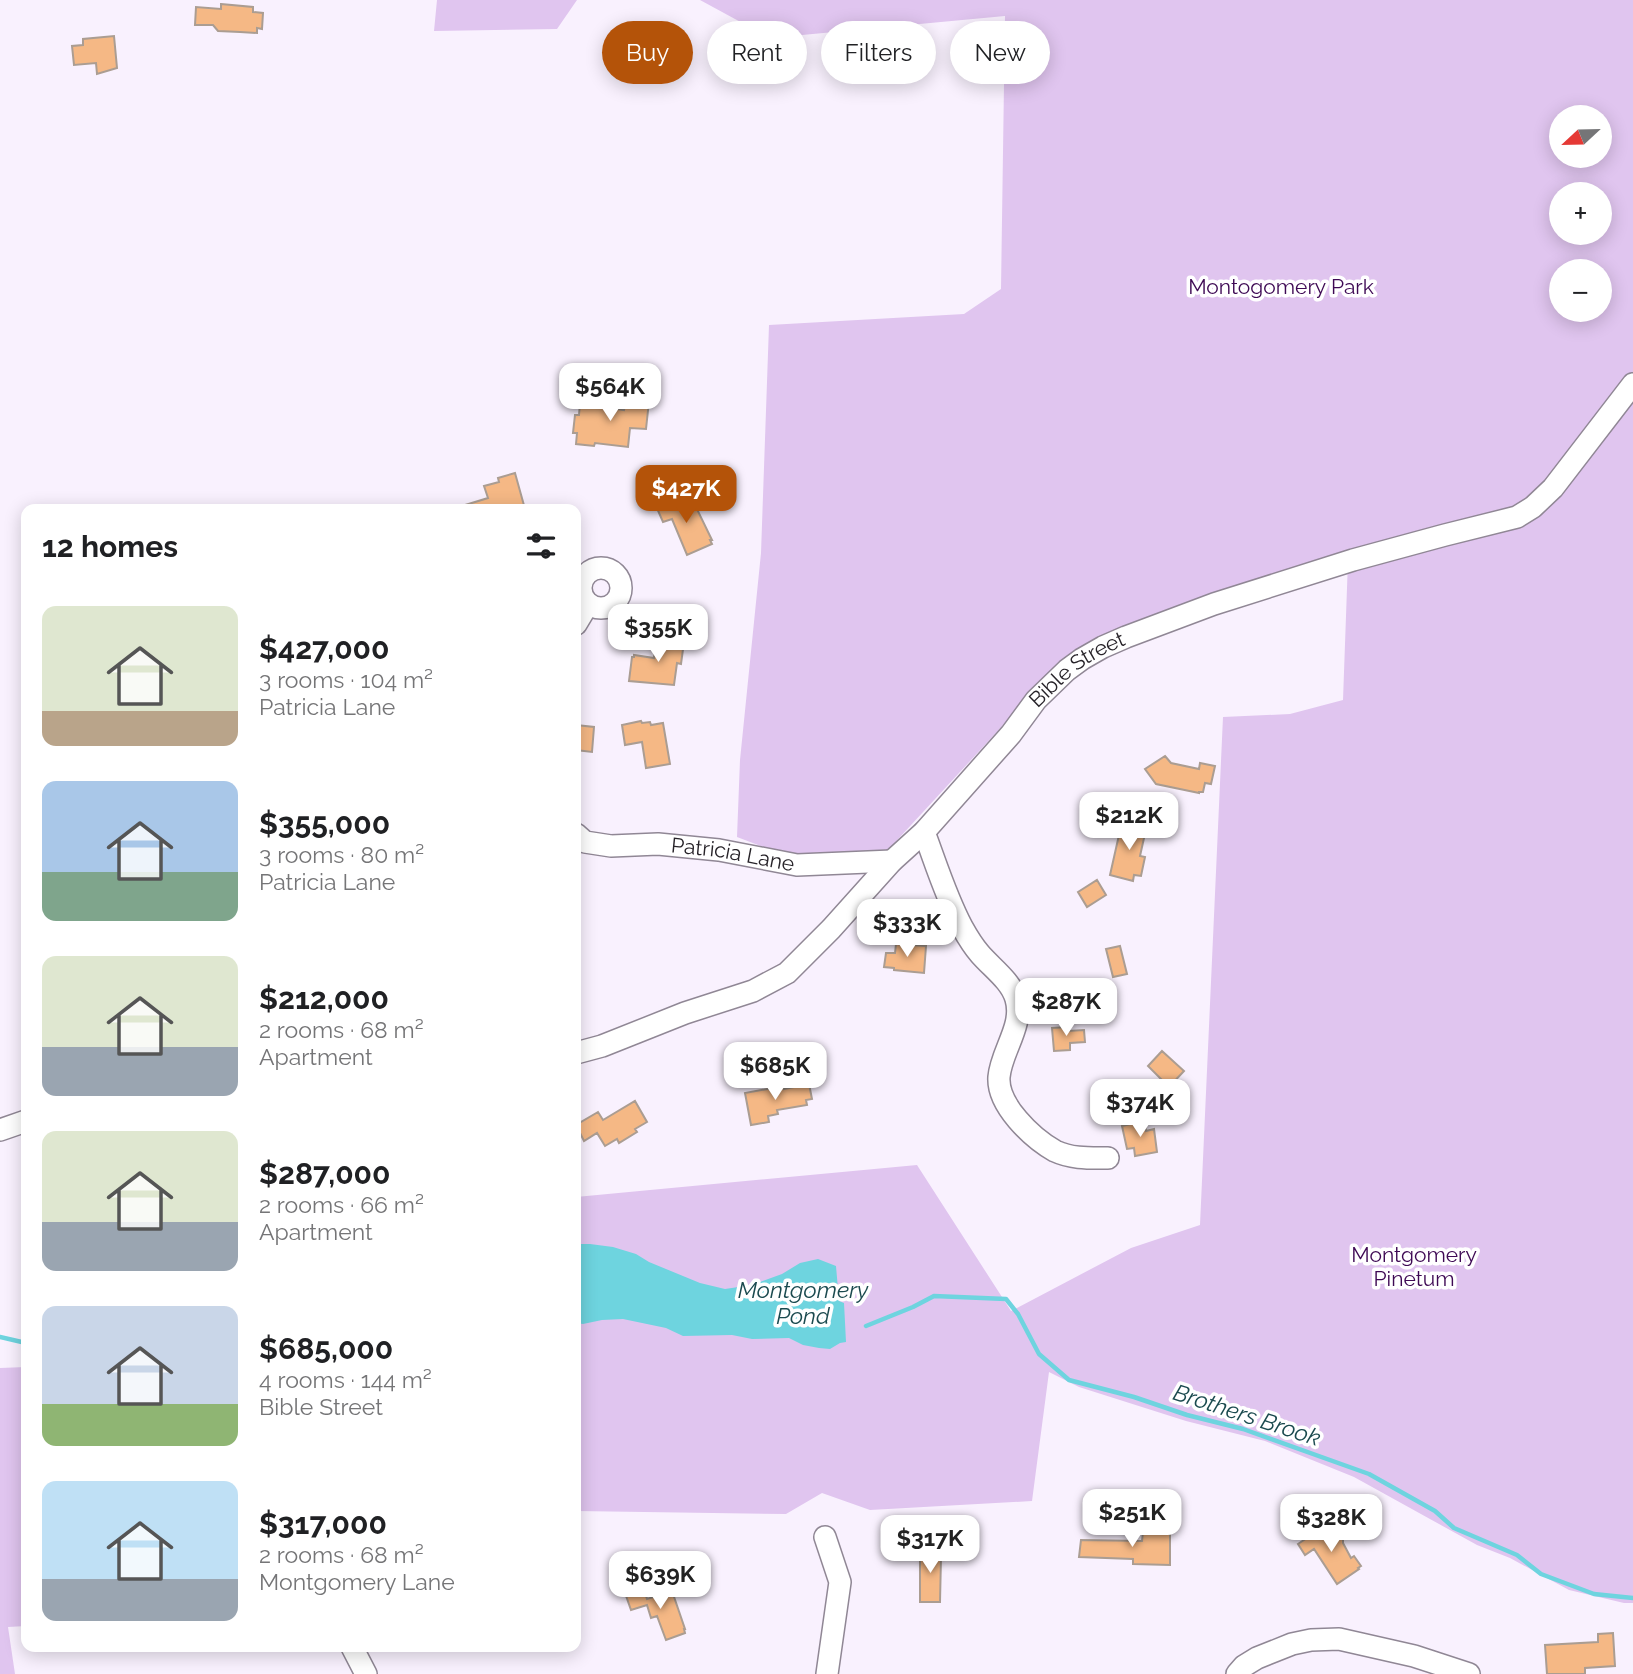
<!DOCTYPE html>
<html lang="en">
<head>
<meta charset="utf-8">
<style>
  body { margin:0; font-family:Raleway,sans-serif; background:#f6f6f6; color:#202124; height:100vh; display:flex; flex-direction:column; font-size:26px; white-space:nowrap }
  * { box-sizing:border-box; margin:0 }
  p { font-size:23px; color:#757577 }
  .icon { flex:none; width:38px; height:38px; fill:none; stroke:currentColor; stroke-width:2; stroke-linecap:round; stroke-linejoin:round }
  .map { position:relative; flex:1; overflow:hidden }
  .sheet { position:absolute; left:21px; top:504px; width:560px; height:1148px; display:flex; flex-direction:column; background:#fff; border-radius:14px; box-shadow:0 4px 18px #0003 }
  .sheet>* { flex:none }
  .guide { position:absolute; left:602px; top:21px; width:665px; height:63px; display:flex; gap:14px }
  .needle { width:46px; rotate:248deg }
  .fabs { position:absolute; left:1549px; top:105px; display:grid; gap:14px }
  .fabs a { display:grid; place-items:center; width:63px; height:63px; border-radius:50%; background:#fff; box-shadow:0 4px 18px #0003; font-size:35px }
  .price { position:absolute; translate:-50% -60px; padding:0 16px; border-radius:14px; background:#fff; color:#222; font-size:23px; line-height:46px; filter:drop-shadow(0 2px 4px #0008) }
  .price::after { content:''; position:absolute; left:50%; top:42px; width:21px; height:16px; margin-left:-10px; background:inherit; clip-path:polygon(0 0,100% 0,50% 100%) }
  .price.current { background:#b45309; color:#fff }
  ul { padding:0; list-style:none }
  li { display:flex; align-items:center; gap:21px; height:175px; padding:0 21px }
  li span { display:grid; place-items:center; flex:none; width:196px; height:140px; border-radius:14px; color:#555 }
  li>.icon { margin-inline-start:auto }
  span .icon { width:84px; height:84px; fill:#fffc; stroke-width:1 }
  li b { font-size:30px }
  h2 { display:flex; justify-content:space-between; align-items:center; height:84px; padding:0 21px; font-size:30px }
  .pill { padding:0 24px; border-radius:32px; background:#fff; box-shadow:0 4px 18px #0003; font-size:24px; line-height:63px }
  .pill.current { background:#b45309; color:#fff }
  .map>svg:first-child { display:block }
</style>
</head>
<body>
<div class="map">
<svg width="1633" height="1674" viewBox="0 0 1633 1674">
  <rect width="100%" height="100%" fill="#f9f1fe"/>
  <path fill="#e0c5ef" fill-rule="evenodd" d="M437 0H577L557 29 434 31Z
    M700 0H1633V1603H1624L1569 1590 1510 1558 1477 1545 1354 1477 1265 1441 1186 1421 1079 1387 1049 1372 1032 1501 870 1510 822 1493 786 1514 576 1511V1197L917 1165 1011 1311 1131 1248 1200 1225 1223 717 1290 714 1343 700 1348 560 1175 607 1098 643 1042 683 876 863 785 855 737 837 740 760 761 553 769 325 964 314 1001 289 1005 16 770 38ZM1561 117H1600V156H1561ZM1561 194H1600V233H1561ZM1561 271H1600V310H1561Z
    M26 1367V1626L8 1627 15 1674H0V1368Z"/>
  <path fill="#6ed4df" d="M576 1244H590L613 1247 636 1254 649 1262 700 1283 725 1289 752 1285 782 1274 800 1263 818 1259 836 1266 839 1301 844 1303 846 1342 840 1343 830 1349 819 1348 803 1345 789 1338 752 1339 732 1335 683 1336 666 1328 623 1319 602 1320 583 1324 576 1323Z"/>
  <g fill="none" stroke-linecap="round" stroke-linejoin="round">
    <path stroke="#6ed4df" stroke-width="4.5" d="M866 1326 913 1307 934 1296 1006 1299 1018 1314 1039 1354 1069 1380 1134 1397 1187 1415 1243 1429 1369 1474 1435 1511 1454 1528 1517 1555 1541 1574 1594 1594 1633 1598
      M0 1337 26 1343"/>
  </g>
  <path fill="#f5b885" stroke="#ab9d92" stroke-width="2" d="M221 4 253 7V12L263 13 262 29 257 28V33L240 32 218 31 213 25H195L196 7 221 9Z
    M114 36 117 68 97 74 96 63 74 65 72 46 83 45V39Z
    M629 399 649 401 646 429 630 428 628 447 595 443 594 446 576 444 577 433H573L575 415H579L580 403 624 410 625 405H629Z
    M515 473 525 509H463L462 506 488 498 484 486 499 482 498 478Z
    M675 496 681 509 694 503 712 540H710L712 544 687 555 672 519 663 522 656 506Z
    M657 638 684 642 681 664 677 663 674 685 629 681 632 657H634V655L654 658Z
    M641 721 642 723 650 722 651 725 663 723 670 764 646 768 642 742 625 745 622 725Z
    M576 725 594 727 592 752 576 750Z
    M1165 756 1171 763 1199 769 1200 763 1215 766 1211 784 1205 783 1203 792H1199V793L1156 784 1145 769Z
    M1127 820 1145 824 1144 828 1146 829 1140 856 1145 857 1141 876 1134 875 1133 881 1110 875 1119 835 1124 836Z
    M1097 880 1106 895 1087 907 1078 892Z
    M896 944 926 946 924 973 894 970V968L884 967 886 953H895Z
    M1120 946 1127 974 1113 977 1106 949Z
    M1068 1027V1031L1084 1030 1085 1042 1070 1043V1050L1054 1051 1052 1028Z
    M1162 1051 1184 1071 1169 1087 1148 1066Z
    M809 1084 812 1099 806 1100 807 1105 777 1110 778 1114 768 1116 769 1122 751 1125 745 1093 784 1086V1089Z
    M635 1101 647 1122 635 1129 637 1132 619 1143 617 1139 605 1146 597 1133 584 1141 576 1125 598 1112 603 1120Z
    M1144 1121 1146 1131 1154 1129 1157 1152 1135 1156 1134 1148 1127 1149 1122 1126Z
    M1325 1526 1329 1532 1340 1534 1343 1539V1543L1351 1558 1354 1556 1361 1566 1358 1568 1359 1569 1337 1584 1314 1549 1305 1555 1298 1544Z
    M1143 1532 1170 1533V1565L1133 1564V1559L1079 1557 1081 1540 1142 1541Z
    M938 1545V1557H941L940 1602H920V1557H922V1546Z
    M643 1587 647 1599 672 1591 685 1629H684L685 1633 666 1640 657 1616 651 1618 647 1605 631 1610 625 1593Z
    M1613 1633 1615 1666 1585 1668V1674H1547L1545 1645 1598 1642V1634Z"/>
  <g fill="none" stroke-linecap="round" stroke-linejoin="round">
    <defs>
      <g id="minor">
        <circle cx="601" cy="588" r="20"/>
        <path d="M576 624 588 604"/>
        <path d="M924 832C936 864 946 897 962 927 967 936 973 946 980 954 992 968 1011 981 1016 999 1024 1026 1001 1051 999 1077 997 1105 1032 1138 1055 1151 1072 1159 1090 1158 1108 1158"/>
        <path id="s1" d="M576 834 585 842 611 846 658 844 719 850 797 865 892 861"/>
        <path id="s2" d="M576 1053 602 1046 685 1013 753 991 787 973 831 929 892 861 924 832 1011 734 1036 700 1067 670 1082 659 1103 647 1126 637 1214 604 1353 560 1445 535 1517 517 1533 507 1553 488 1633 384"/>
        <path d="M0 1130 26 1121"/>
        <path d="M825 1537 840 1582 827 1674"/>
        <path d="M352 1647 366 1674"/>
        <path d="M1237 1674 1244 1666 1257 1658 1292 1644 1311 1640 1339 1639 1414 1656 1469 1674"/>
      </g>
    </defs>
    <use href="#minor" stroke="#908795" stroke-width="24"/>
    <use href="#minor" stroke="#fff" stroke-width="21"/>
  </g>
  <g text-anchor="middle" stroke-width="7" stroke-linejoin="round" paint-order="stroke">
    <g font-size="21" fill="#3e0954" stroke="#fff">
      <text x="1281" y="294">Montogomery Park</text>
      <text x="1414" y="1262">Montgomery<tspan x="1414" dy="24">Pinetum</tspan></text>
    </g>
    <g font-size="21" fill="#272329" stroke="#fff">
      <text dy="7" stroke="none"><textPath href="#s2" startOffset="648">Bible Street</textPath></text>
      <text dy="7" stroke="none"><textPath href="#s1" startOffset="161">Patricia Lane</textPath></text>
    </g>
    <g font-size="23" font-style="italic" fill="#1b4a4f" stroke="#fff">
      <text x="803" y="1298">Montgomery<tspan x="803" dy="26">Pond</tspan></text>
      <text transform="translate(1247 1415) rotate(18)" y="8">Brothers Brook</text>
    </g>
  </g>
</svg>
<div class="fabs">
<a><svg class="needle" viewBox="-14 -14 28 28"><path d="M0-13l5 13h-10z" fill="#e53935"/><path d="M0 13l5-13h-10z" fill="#757577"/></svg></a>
<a>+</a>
<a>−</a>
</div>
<b class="price" style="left:610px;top:423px">$564K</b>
<b class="price current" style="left:686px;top:525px">$427K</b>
<b class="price" style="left:658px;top:664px">$355K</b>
<b class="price" style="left:1129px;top:852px">$212K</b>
<b class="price" style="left:907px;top:959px">$333K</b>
<b class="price" style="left:1066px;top:1038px">$287K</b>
<b class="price" style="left:775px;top:1102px">$685K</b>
<b class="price" style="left:1140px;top:1139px">$374K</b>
<b class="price" style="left:1132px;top:1549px">$251K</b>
<b class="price" style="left:1331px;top:1554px">$328K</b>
<b class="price" style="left:930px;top:1575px">$317K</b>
<b class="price" style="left:660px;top:1611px">$639K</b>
<div class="guide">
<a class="pill current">Buy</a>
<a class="pill">Rent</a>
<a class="pill">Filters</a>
<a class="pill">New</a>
</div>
<section class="sheet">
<h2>12 homes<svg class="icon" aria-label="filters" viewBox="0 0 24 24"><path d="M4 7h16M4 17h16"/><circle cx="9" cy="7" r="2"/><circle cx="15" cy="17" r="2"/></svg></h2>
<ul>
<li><span style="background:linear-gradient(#dfe7d0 75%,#b9a48a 0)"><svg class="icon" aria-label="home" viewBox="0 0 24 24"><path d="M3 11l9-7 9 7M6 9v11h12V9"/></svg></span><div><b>$427,000</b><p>3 rooms · 104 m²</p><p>Patricia Lane</p></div></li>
<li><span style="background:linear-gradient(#a9c7e8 65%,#7fa58c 0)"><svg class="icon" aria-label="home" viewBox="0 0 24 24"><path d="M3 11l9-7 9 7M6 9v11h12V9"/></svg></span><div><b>$355,000</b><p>3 rooms · 80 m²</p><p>Patricia Lane</p></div></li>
<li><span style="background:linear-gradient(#dfe7d0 65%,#9aa5b1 0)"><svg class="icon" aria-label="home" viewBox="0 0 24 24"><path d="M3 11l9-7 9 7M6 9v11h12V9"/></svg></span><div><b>$212,000</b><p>2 rooms · 68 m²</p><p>Apartment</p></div></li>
<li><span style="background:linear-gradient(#dfe7d0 65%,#9aa5b1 0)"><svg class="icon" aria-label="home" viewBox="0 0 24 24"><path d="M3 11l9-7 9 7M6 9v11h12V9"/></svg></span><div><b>$287,000</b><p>2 rooms · 66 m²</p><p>Apartment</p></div></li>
<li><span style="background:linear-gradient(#c9d6e8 70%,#8fb573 0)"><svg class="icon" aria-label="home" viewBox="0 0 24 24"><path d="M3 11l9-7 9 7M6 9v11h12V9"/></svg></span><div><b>$685,000</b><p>4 rooms · 144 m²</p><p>Bible Street</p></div></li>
<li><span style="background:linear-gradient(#bfe0f5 70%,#9aa5b1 0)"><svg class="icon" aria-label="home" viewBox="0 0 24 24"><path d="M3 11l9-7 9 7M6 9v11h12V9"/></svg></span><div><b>$317,000</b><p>2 rooms · 68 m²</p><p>Montgomery Lane</p></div></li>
</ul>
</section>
</div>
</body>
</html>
